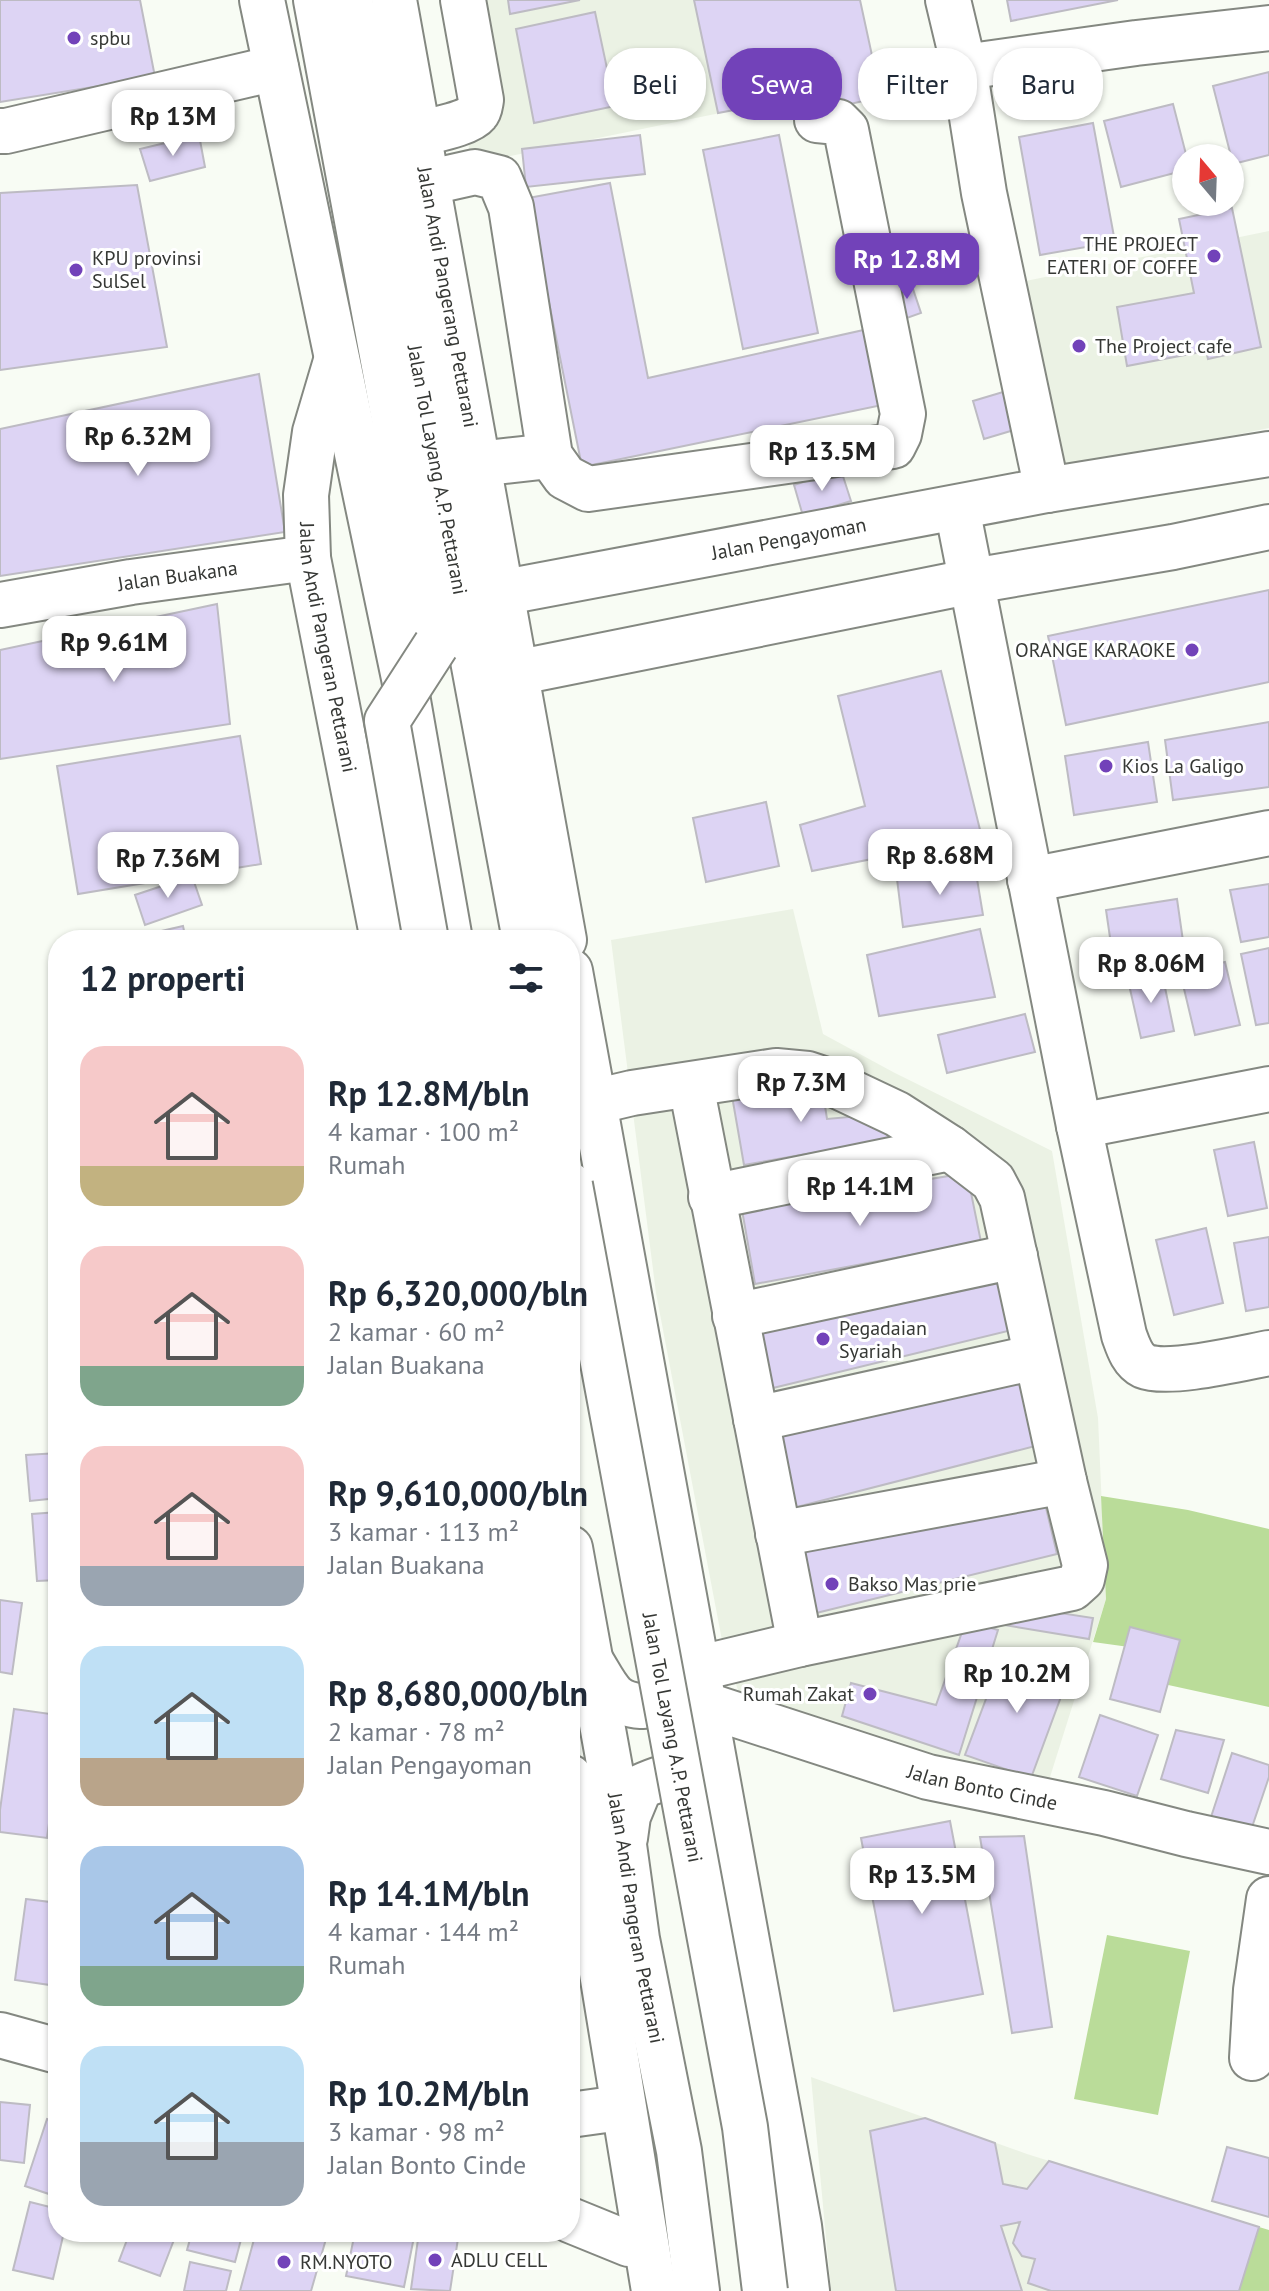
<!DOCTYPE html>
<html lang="id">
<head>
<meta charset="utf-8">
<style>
  body { margin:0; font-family:"PT Sans",sans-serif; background:#f2f2f3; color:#1f2937; height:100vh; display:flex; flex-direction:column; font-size:30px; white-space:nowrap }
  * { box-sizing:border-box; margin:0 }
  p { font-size:26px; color:#747a83 }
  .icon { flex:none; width:44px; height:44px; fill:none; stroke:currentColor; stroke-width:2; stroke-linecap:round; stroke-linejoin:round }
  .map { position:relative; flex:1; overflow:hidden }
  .side { position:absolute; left:48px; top:930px; width:532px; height:1312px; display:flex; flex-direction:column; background:#fff; border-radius:32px; box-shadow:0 2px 6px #0004 }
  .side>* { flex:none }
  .hud { position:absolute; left:604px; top:48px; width:544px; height:72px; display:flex; gap:16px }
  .needle { width:52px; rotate:341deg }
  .buttons { position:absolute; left:1172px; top:144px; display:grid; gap:16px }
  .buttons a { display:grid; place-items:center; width:72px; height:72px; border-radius:50%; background:#fff; box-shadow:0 2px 6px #0004; font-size:40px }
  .price { position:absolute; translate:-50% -68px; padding:0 18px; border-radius:16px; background:#fff; color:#222; font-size:26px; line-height:52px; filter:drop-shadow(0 2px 4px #0008) }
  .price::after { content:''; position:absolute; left:50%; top:48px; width:24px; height:18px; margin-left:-12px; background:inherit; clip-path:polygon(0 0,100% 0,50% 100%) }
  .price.on { background:#7242b9; color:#fff }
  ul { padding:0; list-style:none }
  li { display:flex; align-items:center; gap:24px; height:200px; padding:0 32px }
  li span { display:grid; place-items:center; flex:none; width:224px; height:160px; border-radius:24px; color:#555 }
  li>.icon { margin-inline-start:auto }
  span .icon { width:96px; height:96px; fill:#fffc; stroke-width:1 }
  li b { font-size:34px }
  h2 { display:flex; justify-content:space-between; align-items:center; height:96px; padding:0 32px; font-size:34px }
  .chip { padding:0 28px; border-radius:32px; background:#fff; box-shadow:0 2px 6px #0004; font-size:28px; line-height:72px }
  .chip.on { background:#7242b9; color:#fff }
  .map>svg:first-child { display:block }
</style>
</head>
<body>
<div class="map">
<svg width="1269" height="2291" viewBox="0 0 1269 2291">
  <rect width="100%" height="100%" fill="#f8fcf4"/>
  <path fill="#ebf2e4" d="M442 0H847L861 84 472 164Z
    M1269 231V428L1049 473 1011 284Z
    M793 909 823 1034 893 1072 1052 1151 1098 1418 1106 1599 1045 1793 742 1701 724 1651 656 1293 611 940Z
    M811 2077 1027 2154 1259 2227 1239 2291H831Z"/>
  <path fill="#badc99" d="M1101 1496 1188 1510 1269 1529V1707L1150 1681 1158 1651 1093 1642 1106 1599Z
    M1107 1935 1190 1951 1158 2115 1074 2099Z
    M1259 2227 1269 2230V2291H1239Z"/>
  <path fill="#ddd4f4" stroke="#bdbbc3" stroke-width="2" d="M0 0H140L155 77 0 102Z
    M508 0H580L510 14Z
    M694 0H860L881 97 828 109V92L718 113Z
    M1007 0H1118L1011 21Z
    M595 12 615 106 534 123 516 29Z
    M684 54 694 100 633 114 624 68Z
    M1269 72V155L1233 164 1213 86Z
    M920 85 925 107 896 112 892 90Z
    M1173 104 1187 158 1186 170 1121 187 1104 121Z
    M1093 123 1115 242 1040 255 1019 137Z
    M199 135 205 167 150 181 140 149Z
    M640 135 645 174 526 187 522 149Z
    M779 135 818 333 743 349 703 150Z
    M610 183 648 378 877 327 892 403 582 467 528 198Z
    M137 185 167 347 0 370V193Z
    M1232 208 1261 347 1208 359 1206 351 1127 366 1117 307 1194 293 1179 219Z
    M911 283 921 313 904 319 893 289Z
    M259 374 285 532 0 576V429Z
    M1003 392 1014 430 984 439 973 401Z
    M841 470 851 501 803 516 794 485Z
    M1269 590V682L1066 725 1048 636Z
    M217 604 230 724 0 759V650Z
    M941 671 983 842 879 867 877 858 812 871 800 825 865 806 838 696Z
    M1269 722V787L1173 800 1165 740Z
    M240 736 261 864 78 894 57 766Z
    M1148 742 1157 802 1074 815 1065 756Z
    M766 802 779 866 706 882 693 818Z
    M975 867 983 915 903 927 897 879Z
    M192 876 202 905 145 925 135 895Z
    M1269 884V937L1241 942 1230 890Z
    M1177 899 1184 948 1113 958 1106 910Z
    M183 926 186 940H145L144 935Z
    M980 929 995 997 879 1016 867 955Z
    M1269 948V1023L1256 1025 1241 954Z
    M1225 962 1240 1025 1195 1035 1180 972Z
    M1162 973 1174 1031 1141 1038 1128 980Z
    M1025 1014 1035 1052 947 1073 938 1035Z
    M821 1080 827 1119 894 1113 904 1137 744 1165 732 1096Z
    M1254 1142 1267 1208 1228 1216 1214 1150Z
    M967 1173 981 1242 755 1284 742 1210Z
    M1206 1228 1223 1303 1174 1315 1156 1240Z
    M1269 1237V1307L1246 1311 1234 1243Z
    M1009 1265 1024 1327 773 1388 758 1326Z
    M1024 1369 1043 1444 789 1509 770 1435Z
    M58 1453V1498L30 1501 26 1455Z
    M1042 1491 1057 1554 804 1616 789 1553Z
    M58 1512V1580L37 1581 32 1514Z
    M0 1600 22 1603 12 1674 0 1672Z
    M1008 1605 1093 1618 1089 1639 1004 1625Z
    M966 1621 998 1630 959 1755 842 1716 851 1683 936 1705Z
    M1130 1627 1180 1640 1160 1712 1110 1699Z
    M1004 1651 1069 1675 1031 1778 965 1755Z
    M14 1709 58 1715V1758L47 1838 0 1832V1810Z
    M1100 1715 1158 1735 1137 1796 1079 1777Z
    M1176 1730 1224 1740 1208 1793 1161 1779Z
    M1232 1753 1269 1765V1777L1250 1833 1210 1820Z
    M950 1821 983 1994 894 2011 861 1838Z
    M58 1827V1894L49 1893Z
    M1024 1836 1052 2027 1012 2033 980 1837Z
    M26 1899 58 1903V1930L50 1985 15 1980Z
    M0 2102 30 2105 24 2163 0 2160Z
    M925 2118 995 2143 1003 2184 1027 2189 1049 2161 1259 2227 1239 2291H1051L1028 2283 1035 2259 1022 2256 1013 2243 1020 2222 1001 2226 1022 2291H896L870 2131Z
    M47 2119 58 2123V2197L25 2186Z
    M1227 2147 1269 2158V2217L1212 2201Z
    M30 2202 58 2209V2232H64L53 2279 13 2270Z
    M130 2232H177L160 2276 119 2261Z
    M192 2232H243L235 2262 187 2250Z
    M256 2232H328L311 2291H240Z
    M355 2232H415L404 2287 346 2276Z
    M419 2232H459L450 2291 411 2289Z
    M190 2262 231 2271 226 2291H184Z"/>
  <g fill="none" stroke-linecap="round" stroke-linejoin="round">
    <defs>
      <g id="minor">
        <path d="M948 0 964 67 984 193 1047 490"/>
        <path d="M964 67 1136 43 1269 28"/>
        <path d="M0 131H6L276 68"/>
        <path d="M419 134C433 130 468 124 477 113 480 110 480 105 481 100L463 0"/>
        <path d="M426 183 475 172 499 178 511 207 550 456 565 477 588 489 893 446 899 434 903 414 846 130 838 122 817 120"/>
        <path d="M477 464 550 456"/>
        <path d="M957 508 1079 1126 1124 1335C1128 1346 1132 1360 1144 1366 1168 1376 1242 1358 1269 1353"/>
        <path id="s1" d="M500 593 1047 490 1269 454"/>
        <path id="s2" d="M0 605 131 582 308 558"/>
        <path d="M515 673 973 581 1173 547 1269 527"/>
        <path d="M1030 880 1269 833"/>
        <path d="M691 1085 800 1644"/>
        <path d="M594 1102 632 1093 776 1071 808 1074 823 1079 897 1114 950 1148 993 1181 1002 1198 1064 1481 1085 1565 1082 1579 1072 1588 800 1644 696 1669"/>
        <path d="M1079 1126 1269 1089"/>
        <path d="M711 1197 950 1148"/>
        <path d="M735 1316 1015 1256"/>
        <path d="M756 1419 1036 1357"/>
        <path d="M778 1534 1064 1481"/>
        <path id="s3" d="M703 1704 928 1777 1104 1813 1186 1834 1269 1852"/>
        <path d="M1252 2058 1256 1990 1269 1899"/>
        <path d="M570 2115 606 2110"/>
      </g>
      <path id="major" d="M0 2035 58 2051
        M570 2220 629 2244"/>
      <g id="highway">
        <path d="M262 0 404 678 450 940"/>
        <path d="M316 0 436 645"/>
        <path id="s4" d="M350 0 525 940"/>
        <path id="s5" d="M394 0 564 940"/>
        <path id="s6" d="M336 361 315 432 306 495 308 558 383 940"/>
        <path d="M570 971 799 2226 807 2291"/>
        <path id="s7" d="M570 1548 624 1845 637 1939 679 2151 697 2291"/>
        <path d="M592 1663C599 1674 605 1687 614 1696 628 1708 653 1710 669 1698 677 1692 682 1680 685 1670"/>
        <path d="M570 1777 654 2291"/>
        <path d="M625 1838 628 1816 640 1787C676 1771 682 1773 710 1801"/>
      </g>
    </defs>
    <use href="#minor" stroke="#848881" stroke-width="48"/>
    <use href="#major" stroke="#848881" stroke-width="48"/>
    <use href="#highway" stroke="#848881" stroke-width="48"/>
    <use href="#minor" stroke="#fff" stroke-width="44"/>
    <use href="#major" stroke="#fff" stroke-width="44"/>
    <use href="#highway" stroke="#fff" stroke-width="44"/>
    <defs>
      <g id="highway-bridge">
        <path d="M426 940 387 721 436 645"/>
        <path id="s8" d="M570 1185 745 2127 765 2291"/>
      </g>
    </defs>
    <use href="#highway-bridge" stroke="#848881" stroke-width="48" stroke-linecap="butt"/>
    <use href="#highway-bridge" stroke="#fff" stroke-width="44"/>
  </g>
  <g fill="#7242b9" stroke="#fff" stroke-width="3">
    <circle cx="74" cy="38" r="8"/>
    <circle cx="1214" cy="256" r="8"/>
    <circle cx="76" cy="270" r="8"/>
    <circle cx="1079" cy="346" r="8"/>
    <circle cx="1192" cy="650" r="8"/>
    <circle cx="1106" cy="766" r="8"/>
    <circle cx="823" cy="1339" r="8"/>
    <circle cx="832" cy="1584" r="8"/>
    <circle cx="870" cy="1694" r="8"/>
    <circle cx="435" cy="2260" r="8"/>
    <circle cx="284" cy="2262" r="8"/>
  </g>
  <g text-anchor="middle" stroke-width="6" stroke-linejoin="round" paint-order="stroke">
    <g font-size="20" fill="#363835" stroke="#fff" text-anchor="start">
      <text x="90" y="45">spbu</text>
      <text x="1198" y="251" text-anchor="end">THE PROJECT<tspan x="1198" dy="23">EATERI OF COFFE</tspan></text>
      <text x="92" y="265">KPU provinsi<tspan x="92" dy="23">SulSel</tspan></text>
      <text x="1095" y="353">The Project cafe</text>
      <text x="1176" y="657" text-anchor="end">ORANGE KARAOKE</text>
      <text x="1122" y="773">Kios La Galigo</text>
      <text x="839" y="1335">Pegadaian<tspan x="839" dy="23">Syariah</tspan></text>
      <text x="848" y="1591">Bakso Mas prie</text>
      <text x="854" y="1701" text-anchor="end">Rumah Zakat</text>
      <text x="451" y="2267">ADLU CELL</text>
      <text x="300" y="2269">RM.NYOTO</text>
    </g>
    <g font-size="20" fill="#363835" stroke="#fff">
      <text dy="7" stroke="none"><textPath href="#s5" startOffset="302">Jalan Andi Pangerang Pettarani</textPath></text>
      <text dy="7" stroke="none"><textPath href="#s4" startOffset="478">Jalan Tol Layang A.P. Pettarani</textPath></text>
      <text dy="7" stroke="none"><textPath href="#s1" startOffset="294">Jalan Pengayoman</textPath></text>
      <text dy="7" stroke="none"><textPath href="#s2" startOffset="180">Jalan Buakana</textPath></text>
      <text dy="7" stroke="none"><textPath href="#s6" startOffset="292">Jalan Andi Pangeran Pettarani</textPath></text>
      <text dy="7" stroke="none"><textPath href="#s8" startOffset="562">Jalan Tol Layang A.P. Pettarani</textPath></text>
      <text dy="7" stroke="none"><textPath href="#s3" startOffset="292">Jalan Bonto Cinde</textPath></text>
      <text dy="7" stroke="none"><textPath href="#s7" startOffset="376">Jalan Andi Pangeran Pettarani</textPath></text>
    </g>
  </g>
</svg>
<div class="buttons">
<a><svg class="needle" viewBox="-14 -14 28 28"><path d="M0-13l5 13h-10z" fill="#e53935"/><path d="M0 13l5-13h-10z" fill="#747a83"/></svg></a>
</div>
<b class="price" style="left:173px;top:158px">Rp 13M</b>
<b class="price on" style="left:907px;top:301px">Rp 12.8M</b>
<b class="price" style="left:138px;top:478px">Rp 6.32M</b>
<b class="price" style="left:822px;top:493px">Rp 13.5M</b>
<b class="price" style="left:114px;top:684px">Rp 9.61M</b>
<b class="price" style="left:940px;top:897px">Rp 8.68M</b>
<b class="price" style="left:168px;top:900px">Rp 7.36M</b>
<b class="price" style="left:1151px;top:1005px">Rp 8.06M</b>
<b class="price" style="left:801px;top:1124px">Rp 7.3M</b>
<b class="price" style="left:860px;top:1228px">Rp 14.1M</b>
<b class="price" style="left:1017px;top:1715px">Rp 10.2M</b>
<b class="price" style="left:922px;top:1916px">Rp 13.5M</b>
<div class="hud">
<a class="chip">Beli</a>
<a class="chip on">Sewa</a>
<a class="chip">Filter</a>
<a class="chip">Baru</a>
</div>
<section class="side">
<h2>12 properti<svg class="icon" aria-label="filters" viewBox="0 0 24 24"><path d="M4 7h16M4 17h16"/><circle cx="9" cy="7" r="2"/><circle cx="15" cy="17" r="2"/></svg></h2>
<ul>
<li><span style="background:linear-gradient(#f6c9c9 75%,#c2b280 0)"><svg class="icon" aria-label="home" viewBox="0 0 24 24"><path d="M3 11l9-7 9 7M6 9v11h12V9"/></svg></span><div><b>Rp 12.8M/bln</b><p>4 kamar · 100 m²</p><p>Rumah</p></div></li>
<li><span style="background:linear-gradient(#f6c9c9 75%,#7fa58c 0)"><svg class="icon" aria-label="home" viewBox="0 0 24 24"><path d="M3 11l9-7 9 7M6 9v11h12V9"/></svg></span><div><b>Rp 6,320,000/bln</b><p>2 kamar · 60 m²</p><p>Jalan Buakana</p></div></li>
<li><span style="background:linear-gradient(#f6c9c9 75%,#9aa5b1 0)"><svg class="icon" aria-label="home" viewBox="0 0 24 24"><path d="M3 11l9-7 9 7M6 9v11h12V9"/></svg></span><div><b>Rp 9,610,000/bln</b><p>3 kamar · 113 m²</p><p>Jalan Buakana</p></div></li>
<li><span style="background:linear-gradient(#bfe0f5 70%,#b9a48a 0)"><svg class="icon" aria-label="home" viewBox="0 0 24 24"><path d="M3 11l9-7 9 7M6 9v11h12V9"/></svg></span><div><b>Rp 8,680,000/bln</b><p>2 kamar · 78 m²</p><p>Jalan Pengayoman</p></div></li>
<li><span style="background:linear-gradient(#a9c7e8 75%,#7fa58c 0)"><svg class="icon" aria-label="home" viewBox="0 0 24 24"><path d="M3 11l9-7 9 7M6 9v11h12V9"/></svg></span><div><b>Rp 14.1M/bln</b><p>4 kamar · 144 m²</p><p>Rumah</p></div></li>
<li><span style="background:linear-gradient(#bfe0f5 60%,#9aa5b1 0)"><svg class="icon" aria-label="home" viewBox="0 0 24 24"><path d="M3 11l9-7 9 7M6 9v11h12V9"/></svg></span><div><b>Rp 10.2M/bln</b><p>3 kamar · 98 m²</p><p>Jalan Bonto Cinde</p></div></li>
</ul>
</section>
</div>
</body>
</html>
